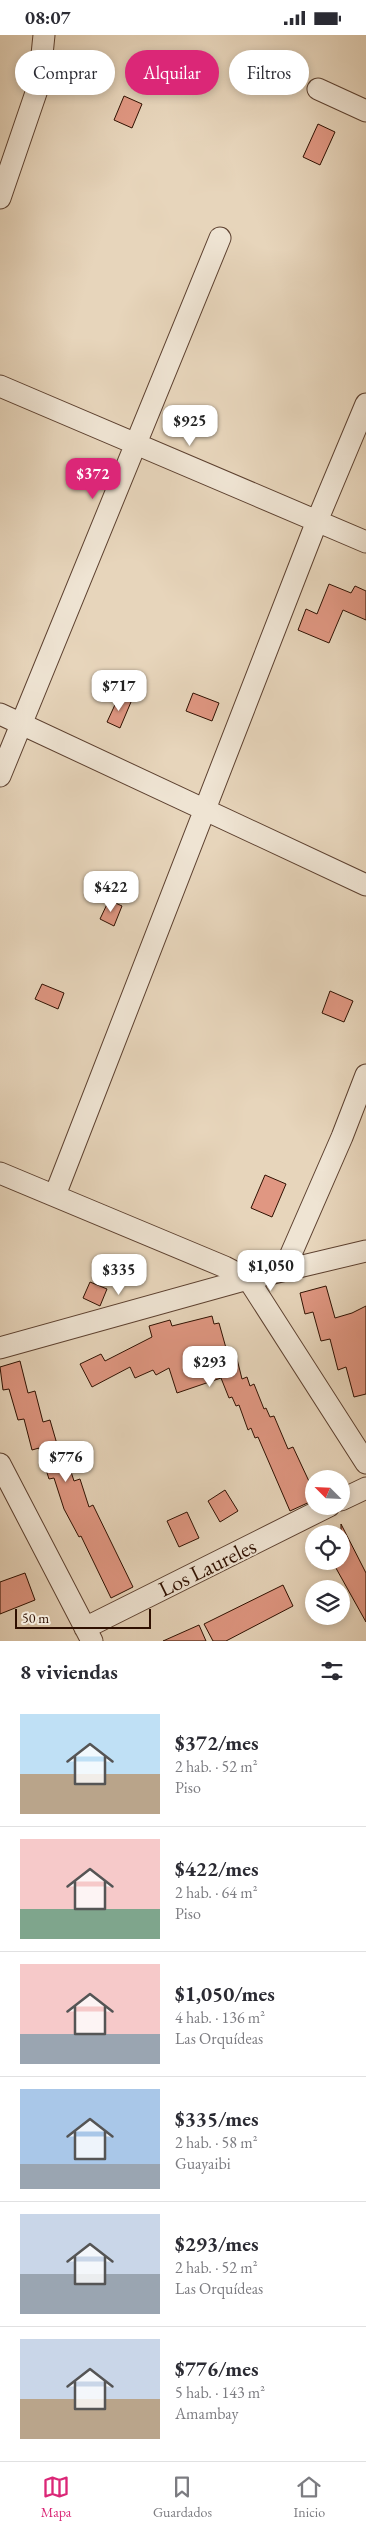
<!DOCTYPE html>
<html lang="es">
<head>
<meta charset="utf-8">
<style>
  body { margin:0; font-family:"EB Garamond",serif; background:#f7f7f7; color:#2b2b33; height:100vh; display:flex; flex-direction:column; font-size:19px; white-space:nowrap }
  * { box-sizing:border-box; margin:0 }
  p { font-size:16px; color:#7c7c81 }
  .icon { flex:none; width:28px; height:28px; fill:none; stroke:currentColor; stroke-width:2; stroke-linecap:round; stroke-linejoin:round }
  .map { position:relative; height:1606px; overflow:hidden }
  .details { display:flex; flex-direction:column; background:#fff; flex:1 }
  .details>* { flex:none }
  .top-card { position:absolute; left:15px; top:15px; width:336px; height:45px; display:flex; gap:10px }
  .needle { width:32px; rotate:294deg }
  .buttons { position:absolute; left:305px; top:1435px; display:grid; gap:10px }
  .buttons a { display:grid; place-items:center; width:45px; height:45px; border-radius:50%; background:#fff; box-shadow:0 2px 8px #0003; font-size:25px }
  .scale { position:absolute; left:15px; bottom:12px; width:136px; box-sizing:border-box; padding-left:5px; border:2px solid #2f1001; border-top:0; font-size:14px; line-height:18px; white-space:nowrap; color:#2f1001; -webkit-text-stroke:4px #efe4d3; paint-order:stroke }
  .price { position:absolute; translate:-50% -42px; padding:0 11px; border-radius:10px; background:#fff; color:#222; font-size:16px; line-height:32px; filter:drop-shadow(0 1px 2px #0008) }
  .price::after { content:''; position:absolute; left:50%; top:30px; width:15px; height:11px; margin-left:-8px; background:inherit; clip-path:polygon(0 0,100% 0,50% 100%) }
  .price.current { background:#db2777; color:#fff }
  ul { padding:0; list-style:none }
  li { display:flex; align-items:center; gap:15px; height:125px; padding:0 20px }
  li+li { border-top:1px solid #e1e1e2 }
  li span { display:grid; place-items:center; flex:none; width:140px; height:100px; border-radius:0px; color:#555 }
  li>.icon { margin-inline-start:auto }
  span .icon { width:60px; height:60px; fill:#fffc; stroke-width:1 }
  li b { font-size:21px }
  h2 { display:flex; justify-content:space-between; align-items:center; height:60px; padding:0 20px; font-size:21px }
  .pill { padding:0 18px; border-radius:22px; background:#fff; box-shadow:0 2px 8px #0003; font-size:18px; line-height:45px }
  .pill.current { background:#db2777; color:#fff }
  .status { display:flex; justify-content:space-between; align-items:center; height:35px; padding:0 25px; background:#fff; direction:ltr }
  .status svg { height:14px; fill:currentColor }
  .tab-bar { display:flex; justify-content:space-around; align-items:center; height:70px; border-top:1px solid #e1e1e2; background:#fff; font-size:14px; color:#7c7c81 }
  .tab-bar a { display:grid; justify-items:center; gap:2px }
  .tab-bar .current { color:#db2777 }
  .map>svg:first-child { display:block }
</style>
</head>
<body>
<div class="status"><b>08:07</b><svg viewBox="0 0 49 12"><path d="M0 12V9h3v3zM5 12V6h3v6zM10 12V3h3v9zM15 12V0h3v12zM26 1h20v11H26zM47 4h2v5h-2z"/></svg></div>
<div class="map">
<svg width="366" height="1606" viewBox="0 0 366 1606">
  <rect width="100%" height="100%" fill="#e7d5bb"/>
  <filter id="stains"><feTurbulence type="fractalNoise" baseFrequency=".004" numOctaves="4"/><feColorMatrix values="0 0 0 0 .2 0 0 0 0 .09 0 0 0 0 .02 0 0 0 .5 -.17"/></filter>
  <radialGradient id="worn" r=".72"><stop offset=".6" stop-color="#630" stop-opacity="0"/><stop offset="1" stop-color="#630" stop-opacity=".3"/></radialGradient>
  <path fill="#e09782" stroke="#2f1001" d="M124 61 142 69 132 93 114 85Z
    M318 89 335 97 320 130 303 122Z
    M329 549 351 558 355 551 366 556V585L343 575 329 608 298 595 306 574 317 579Z
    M193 658 219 668 212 686 186 676Z
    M119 661 131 667 120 693 107 687Z
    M109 865 122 871 114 891 100 884Z
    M42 949 64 958 58 974 35 964Z
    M330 956 353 966 344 987 322 978Z
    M265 1140 286 1149 272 1182 251 1173Z
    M90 1247 107 1254 100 1271 83 1263Z
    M326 1251 335 1283 352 1278 366 1271V1359L354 1362 346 1332 338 1335 330 1304 321 1306 313 1277 305 1279 300 1258Z
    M212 1281 214 1289 219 1288 226 1313 229 1312 231 1321 236 1320 242 1344 247 1342 250 1351 254 1349 264 1374 266 1373 270 1382 274 1381 288 1414 293 1412 314 1457V1465L290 1476 258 1402 255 1403 251 1393 248 1395 239 1370 236 1371 232 1362 229 1363 221 1343 177 1358 169 1333 156 1340 153 1335 135 1343 130 1332 92 1352 80 1329 101 1319 105 1326 152 1302 149 1291 170 1285 172 1291Z
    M20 1326 28 1358 35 1356 43 1387 50 1385 59 1416 64 1415 74 1446 80 1444 89 1472 93 1470 133 1552 111 1563 81 1501 79 1502 64 1474 54 1443 49 1444 39 1413 32 1415 24 1384 18 1385 9 1354 3 1355 0 1332Z
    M225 1455 238 1476 220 1487 208 1466Z
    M187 1477 199 1503 179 1512 167 1486Z
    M341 1489 366 1538V1587L332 1526H341Z
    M25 1538 35 1565 0 1579V1547Z
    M283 1550 293 1571 226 1606H213L204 1589Z
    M199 1590 206 1606H163Z"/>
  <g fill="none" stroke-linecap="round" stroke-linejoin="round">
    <defs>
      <path id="minor" d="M318 54 366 76
        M0 163 39 49 44 0
        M0 351 366 507
        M0 679 366 850
        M0 741 220 203
        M0 1138 225 1232 248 1244 366 1428
        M55 1160 317 486 366 369
        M284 1235 342 1102 366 1040
        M0 1313 248 1244 366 1216
        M0 1429 92 1606
        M341 1465 366 1453
        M85 1593 329 1471"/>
    </defs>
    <use href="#minor" stroke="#5d4130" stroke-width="23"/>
    <use href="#minor" stroke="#efe4d3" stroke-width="21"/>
  </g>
  <g text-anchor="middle" stroke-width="4" stroke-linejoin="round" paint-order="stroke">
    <g font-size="22" fill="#2f1001" stroke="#efe4d3">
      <text transform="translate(207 1532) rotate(-26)" y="8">Los Laureles</text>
    </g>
  </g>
  <rect width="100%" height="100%" filter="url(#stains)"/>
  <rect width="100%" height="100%" fill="url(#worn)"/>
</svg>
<div class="buttons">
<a><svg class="needle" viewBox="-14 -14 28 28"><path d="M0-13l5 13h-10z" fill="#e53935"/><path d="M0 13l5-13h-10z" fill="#7c7c81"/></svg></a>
<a><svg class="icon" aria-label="locate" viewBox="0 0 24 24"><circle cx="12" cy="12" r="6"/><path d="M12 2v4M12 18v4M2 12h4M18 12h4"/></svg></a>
<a><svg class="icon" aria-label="layers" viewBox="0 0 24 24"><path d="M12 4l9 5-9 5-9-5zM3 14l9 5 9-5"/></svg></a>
</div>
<div class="scale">50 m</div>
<b class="price" style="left:190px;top:412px">$925</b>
<b class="price current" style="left:93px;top:465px">$372</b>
<b class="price" style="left:119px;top:677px">$717</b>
<b class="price" style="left:111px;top:878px">$422</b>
<b class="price" style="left:271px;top:1257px">$1,050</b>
<b class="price" style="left:119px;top:1261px">$335</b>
<b class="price" style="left:210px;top:1353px">$293</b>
<b class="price" style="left:66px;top:1448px">$776</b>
<div class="top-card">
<a class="pill">Comprar</a>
<a class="pill current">Alquilar</a>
<a class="pill">Filtros</a>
</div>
</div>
<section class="details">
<h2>8 viviendas<svg class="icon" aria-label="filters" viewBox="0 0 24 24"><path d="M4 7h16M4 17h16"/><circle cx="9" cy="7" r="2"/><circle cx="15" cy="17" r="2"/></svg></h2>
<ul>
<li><span style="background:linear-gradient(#bfe0f5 60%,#b9a48a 0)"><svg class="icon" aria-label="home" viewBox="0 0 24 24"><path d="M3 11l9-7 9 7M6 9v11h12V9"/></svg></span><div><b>$372/mes</b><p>2 hab. · 52 m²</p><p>Piso</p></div></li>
<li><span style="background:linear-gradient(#f6c9c9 70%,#7fa58c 0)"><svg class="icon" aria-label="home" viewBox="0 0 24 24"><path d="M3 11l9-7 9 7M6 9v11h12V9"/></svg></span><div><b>$422/mes</b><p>2 hab. · 64 m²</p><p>Piso</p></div></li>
<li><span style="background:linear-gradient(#f6c9c9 70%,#9aa5b1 0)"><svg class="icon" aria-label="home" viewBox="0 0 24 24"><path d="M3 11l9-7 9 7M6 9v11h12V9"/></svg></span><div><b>$1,050/mes</b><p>4 hab. · 136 m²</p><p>Las Orquídeas</p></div></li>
<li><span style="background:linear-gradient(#a9c7e8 75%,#9aa5b1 0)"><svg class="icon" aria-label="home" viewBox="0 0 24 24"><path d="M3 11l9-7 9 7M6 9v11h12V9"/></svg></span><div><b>$335/mes</b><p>2 hab. · 58 m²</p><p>Guayaibi</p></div></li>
<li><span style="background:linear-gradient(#c9d6e8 60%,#9aa5b1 0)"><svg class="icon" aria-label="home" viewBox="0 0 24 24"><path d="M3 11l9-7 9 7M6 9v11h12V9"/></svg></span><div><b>$293/mes</b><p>2 hab. · 52 m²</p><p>Las Orquídeas</p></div></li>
<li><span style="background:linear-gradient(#c9d6e8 60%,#b9a48a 0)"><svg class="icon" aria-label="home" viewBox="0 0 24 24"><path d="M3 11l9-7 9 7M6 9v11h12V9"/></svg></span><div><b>$776/mes</b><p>5 hab. · 143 m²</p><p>Amambay</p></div></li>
</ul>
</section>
<nav class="tab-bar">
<a class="current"><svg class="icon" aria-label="map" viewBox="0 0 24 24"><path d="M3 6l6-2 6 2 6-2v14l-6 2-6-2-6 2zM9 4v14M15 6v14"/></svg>Mapa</a>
<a><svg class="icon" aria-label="saved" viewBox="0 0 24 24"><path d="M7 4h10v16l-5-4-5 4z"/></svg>Guardados</a>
<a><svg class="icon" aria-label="home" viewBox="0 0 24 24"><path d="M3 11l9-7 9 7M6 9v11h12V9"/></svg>Inicio</a>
</nav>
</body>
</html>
